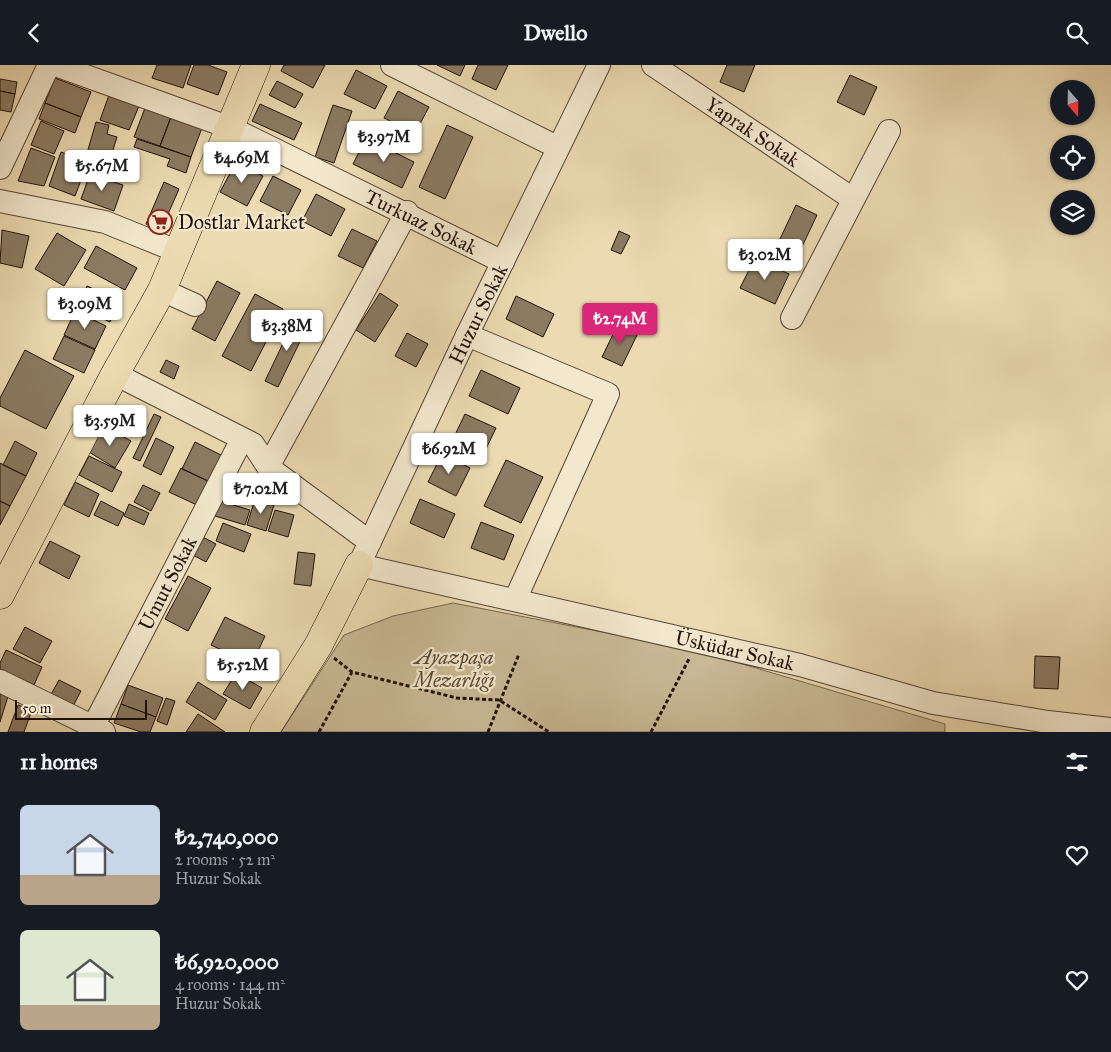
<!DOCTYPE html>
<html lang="en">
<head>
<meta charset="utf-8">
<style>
  body { margin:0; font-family:"IM FELL Great Primer",serif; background:#242831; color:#f1f3f6; height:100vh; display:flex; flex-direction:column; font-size:19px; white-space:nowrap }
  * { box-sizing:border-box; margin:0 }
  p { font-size:16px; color:#9ea1a6 }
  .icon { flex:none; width:28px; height:28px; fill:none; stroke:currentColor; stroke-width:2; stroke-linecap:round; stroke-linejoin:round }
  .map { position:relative; height:667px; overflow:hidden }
  .side { display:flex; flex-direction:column; background:#171b24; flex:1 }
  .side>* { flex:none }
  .needle { width:32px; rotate:160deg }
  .tools { position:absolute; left:1050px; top:15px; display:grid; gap:10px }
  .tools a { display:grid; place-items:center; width:45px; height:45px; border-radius:50%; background:#171b24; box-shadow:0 1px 4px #0004; font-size:25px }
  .scale { position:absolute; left:15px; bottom:12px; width:132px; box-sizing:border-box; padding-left:5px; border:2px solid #21120b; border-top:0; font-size:14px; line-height:18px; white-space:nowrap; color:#21120b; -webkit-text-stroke:4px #f3e8cd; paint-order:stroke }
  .price { position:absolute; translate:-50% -42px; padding:0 11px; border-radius:5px; background:#fff; color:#222; font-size:16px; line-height:32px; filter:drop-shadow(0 1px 2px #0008) }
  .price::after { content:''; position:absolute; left:50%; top:30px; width:15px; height:11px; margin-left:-8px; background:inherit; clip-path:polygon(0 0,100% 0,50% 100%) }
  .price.active { background:#db2777; color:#fff }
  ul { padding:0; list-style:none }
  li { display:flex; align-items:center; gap:15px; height:125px; padding:0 20px }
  li span { display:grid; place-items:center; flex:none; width:140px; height:100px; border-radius:8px; color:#555 }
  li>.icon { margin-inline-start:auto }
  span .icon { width:60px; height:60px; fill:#fffc; stroke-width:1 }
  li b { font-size:21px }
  h2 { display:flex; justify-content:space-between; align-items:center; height:60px; padding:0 20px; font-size:21px }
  header { display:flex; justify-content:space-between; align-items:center; height:65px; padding:0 20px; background:#171b24; font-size:22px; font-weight:800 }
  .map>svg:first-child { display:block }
</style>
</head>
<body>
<header><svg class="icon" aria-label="back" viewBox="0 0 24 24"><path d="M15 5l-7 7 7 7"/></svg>Dwello<svg class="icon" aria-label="search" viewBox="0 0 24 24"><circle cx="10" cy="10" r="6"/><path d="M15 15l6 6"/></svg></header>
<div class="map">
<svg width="1111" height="667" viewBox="0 0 1111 667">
  <rect width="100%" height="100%" fill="#ecdbb2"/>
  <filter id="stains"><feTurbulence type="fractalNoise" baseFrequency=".004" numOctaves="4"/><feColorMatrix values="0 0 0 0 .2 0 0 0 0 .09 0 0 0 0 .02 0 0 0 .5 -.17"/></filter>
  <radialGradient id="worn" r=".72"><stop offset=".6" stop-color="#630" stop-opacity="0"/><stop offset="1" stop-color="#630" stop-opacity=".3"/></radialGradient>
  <path fill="#c9b996" stroke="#756650" d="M453 538 695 585 945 659V667H281L344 570 393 551Z"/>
  <path fill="#8b7b62" stroke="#21120b" d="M157 0H191L183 23 152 13Z
    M194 0H208L227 7 218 30 187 19Z
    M284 0H325L313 23 281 6Z
    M437 0H465L460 11Z
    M478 0H508L496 25 472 14Z
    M727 0H755L744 27 720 17Z
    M356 5 387 21 375 44 344 29Z
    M850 10 877 22 864 50 837 37Z
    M55 13 91 27 81 52 45 38Z
    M0 14 17 17 15 29 0 26Z
    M277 16 303 29 295 43 269 30Z
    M0 26 15 29 11 47 0 45Z
    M398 26 429 42 415 68 384 53Z
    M109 30 139 41 129 65 100 55Z
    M45 38 81 52 75 68 39 54Z
    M260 39 302 58 294 75 252 56Z
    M333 40 352 46 334 98 315 92Z
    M145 43 171 52 160 81 134 72Z
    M171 52 202 63 191 92 160 81Z
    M41 56 64 66 54 89 31 80Z
    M96 57 109 60 107 69 117 72 108 101 85 95Z
    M447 60 473 72 445 134 419 122Z
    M366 73 414 97 402 123 353 99Z
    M137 74 191 92 186 108 167 101 170 94 134 82Z
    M31 83 55 92 44 121 18 116Z
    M61 87 88 97 75 131 49 121Z
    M236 97 263 111 247 141 220 127Z
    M90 109 123 120 114 146 81 134Z
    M273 111 301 125 288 150 260 136Z
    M164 117 179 124 161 165 146 159Z
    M316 129 345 144 331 171 302 156Z
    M796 140 817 150 800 186 779 176Z
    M352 164 377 176 363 203 338 191Z
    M2 165 29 171 22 203 0 198Z
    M619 166 630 171 621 189 611 185Z
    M57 168 86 185 64 221 35 204Z
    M96 181 137 203 125 225 84 203Z
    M755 193 789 209 775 239 740 223Z
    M217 216 240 228 215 276 192 264Z
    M87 221 120 236 110 257 77 242Z
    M380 228 398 240 375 277 356 265Z
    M255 229 283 244 251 306 222 291Z
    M516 231 554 249 543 272 506 254Z
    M75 246 106 261 95 284 64 270Z
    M296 251 309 258 278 322 265 316Z
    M618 259 638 268 622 301 602 292Z
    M407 268 428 279 416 302 395 291Z
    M64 271 95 285 84 308 53 294Z
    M25 285 74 311 46 364 0 341V333Z
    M166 295 179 301 174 314 160 307Z
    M481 305 520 323 508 349 469 331Z
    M154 349 161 352 140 396 133 393Z
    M465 349 496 363 484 388 453 374Z
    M104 361 131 376 115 403 89 387Z
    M156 373 174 382 161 410 143 401Z
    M15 376 37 388 26 411 3 400Z
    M195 377 223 391 210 417 182 404Z
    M442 389 470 403 456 431 428 417Z
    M89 391 122 407 112 427 79 410Z
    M506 395 543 412 521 458 484 441Z
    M0 398 26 411 10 441 0 436Z
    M181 403 210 417 199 441 169 427Z
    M75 417 99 429 89 452 64 440Z
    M143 420 160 428 151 446 134 437Z
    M255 434 274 440 266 466 247 460Z
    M420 434 455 449 444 473 410 458Z
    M0 436 10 441 0 460Z
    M101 436 124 448 118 461 94 450Z
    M220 436 250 445 245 460 215 451Z
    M129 439 149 448 144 460 124 451Z
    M275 445 294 450 288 472 268 466Z
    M481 457 514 470 504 495 471 483Z
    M223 458 251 469 244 487 216 476Z
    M201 471 216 479 206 497 191 489Z
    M50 476 80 491 69 514 39 498Z
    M298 487 315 489 311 521 294 519Z
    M188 511 211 523 188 566 165 554Z
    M225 552 265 571 252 599 211 580Z
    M25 562 52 576 40 598 13 584Z
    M6 585 42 602 34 620 0 604V598Z
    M1035 591 1060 592 1058 624 1034 623Z
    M236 608 262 623 250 644 223 629Z
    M59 615 81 626 71 645 49 633Z
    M198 617 227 635 215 655 186 637Z
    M128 620 163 633 156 652 121 639Z
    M0 622 10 625 0 657Z
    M166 633 175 636 167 660 157 656Z
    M121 639 156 652 150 667H141L114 658Z
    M18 640 32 645 24 667H8Z
    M198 649 225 667H186Z"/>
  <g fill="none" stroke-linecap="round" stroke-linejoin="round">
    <defs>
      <g id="minor">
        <path id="s1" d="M55 0 231 63 503 197"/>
        <path d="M392 0 557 82"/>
        <path id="s2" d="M599 0 467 270 359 500 800 600 933 638 1048 657 1111 664"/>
        <path id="s3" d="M653 0 853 134"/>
        <path d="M0 103 49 0"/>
        <path d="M0 136 105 157 179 187"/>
        <path d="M162 225 195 240"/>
        <path d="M792 253 889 66"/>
        <path d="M467 270 608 329 515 535"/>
        <path d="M115 309 253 379 268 402 370 477"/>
        <path d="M268 402 407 147"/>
        <path d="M0 616 104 667"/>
        <path id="s4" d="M93 662 242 374"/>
      </g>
      <path id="major" d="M0 530 115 309 162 225 256 0
        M264 667 318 581 359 500"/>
    </defs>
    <use href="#minor" stroke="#544435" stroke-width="24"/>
    <use href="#major" stroke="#21120b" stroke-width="29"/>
    <path stroke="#21120b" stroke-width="3" stroke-dasharray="4 2.5" stroke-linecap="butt" d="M334 593 352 607 457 633 499 635 549 667
      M319 667 352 607
      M488 667 519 589
      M651 667 689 594"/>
    <use href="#minor" stroke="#f3e8cd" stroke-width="22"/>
    <use href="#major" stroke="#ecdbb2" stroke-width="28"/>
  </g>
  <defs>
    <symbol id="supermarket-ring" viewBox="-11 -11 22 22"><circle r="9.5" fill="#f3e8cd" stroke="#8f2418" stroke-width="1.5"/><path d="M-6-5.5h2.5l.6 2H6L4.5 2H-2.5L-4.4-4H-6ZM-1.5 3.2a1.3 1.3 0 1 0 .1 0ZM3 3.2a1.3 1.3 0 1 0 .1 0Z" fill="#8f2418"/></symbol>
  </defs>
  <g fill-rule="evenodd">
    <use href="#supermarket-ring" x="146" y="143" width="28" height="28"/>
  </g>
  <g text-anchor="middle" stroke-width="4.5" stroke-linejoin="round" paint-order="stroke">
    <g font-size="20" fill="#21120b" stroke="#f3e8cd">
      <text dy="7" stroke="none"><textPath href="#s3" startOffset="120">Yaprak Sokak</textPath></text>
      <text dy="7" stroke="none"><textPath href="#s1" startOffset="399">Turkuaz Sokak</textPath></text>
      <text transform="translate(478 249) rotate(-64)" y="7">Huzur Sokak</text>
      <text dy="7" stroke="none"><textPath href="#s4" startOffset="162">Umut Sokak</textPath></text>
      <text dy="7" stroke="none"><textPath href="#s2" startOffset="940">Üsküdar Sokak</textPath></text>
    </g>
    <g font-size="20" fill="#21120b" stroke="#f3e8cd" text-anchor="start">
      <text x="178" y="164">Dostlar Market</text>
    </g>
    <g font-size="20" font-style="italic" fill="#5c4c3c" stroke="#f3e8cd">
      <text x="454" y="599">Ayazpaşa<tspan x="454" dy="23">Mezarlığı</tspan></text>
    </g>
  </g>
  <rect width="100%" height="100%" filter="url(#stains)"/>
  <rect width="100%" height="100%" fill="url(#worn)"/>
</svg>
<div class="tools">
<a><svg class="needle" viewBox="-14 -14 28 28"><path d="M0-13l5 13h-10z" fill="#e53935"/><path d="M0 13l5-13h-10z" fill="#9ea1a6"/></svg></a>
<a><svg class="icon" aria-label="locate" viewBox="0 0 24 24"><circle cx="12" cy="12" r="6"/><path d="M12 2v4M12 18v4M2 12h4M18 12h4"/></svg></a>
<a><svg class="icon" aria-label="layers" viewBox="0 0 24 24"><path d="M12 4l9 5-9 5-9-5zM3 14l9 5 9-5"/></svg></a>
</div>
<div class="scale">50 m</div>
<b class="price" style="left:384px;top:98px">₺3.97M</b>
<b class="price" style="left:242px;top:119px">₺4.69M</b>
<b class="price" style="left:102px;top:127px">₺5.67M</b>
<b class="price" style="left:765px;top:216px">₺3.02M</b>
<b class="price" style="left:85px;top:265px">₺3.09M</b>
<b class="price active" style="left:620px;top:280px">₺2.74M</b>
<b class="price" style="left:287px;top:287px">₺3.38M</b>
<b class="price" style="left:110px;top:382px">₺3.59M</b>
<b class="price" style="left:449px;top:410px">₺6.92M</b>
<b class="price" style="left:261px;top:450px">₺7.02M</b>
<b class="price" style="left:243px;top:626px">₺5.52M</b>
</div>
<section class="side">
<h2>11 homes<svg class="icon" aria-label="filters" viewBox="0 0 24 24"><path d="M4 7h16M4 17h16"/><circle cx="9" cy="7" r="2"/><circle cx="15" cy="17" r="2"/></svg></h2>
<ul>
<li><span style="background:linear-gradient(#c9d6e8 70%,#b9a48a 0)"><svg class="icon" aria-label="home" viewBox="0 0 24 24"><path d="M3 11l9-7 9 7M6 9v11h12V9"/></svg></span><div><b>₺2,740,000</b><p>2 rooms · 52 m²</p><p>Huzur Sokak</p></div><svg class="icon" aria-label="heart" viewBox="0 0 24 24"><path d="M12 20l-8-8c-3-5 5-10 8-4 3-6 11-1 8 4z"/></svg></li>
<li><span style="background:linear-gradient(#dfe7d0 75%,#b9a48a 0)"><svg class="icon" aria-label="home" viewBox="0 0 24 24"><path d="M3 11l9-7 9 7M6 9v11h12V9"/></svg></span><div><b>₺6,920,000</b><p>4 rooms · 144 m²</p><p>Huzur Sokak</p></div><svg class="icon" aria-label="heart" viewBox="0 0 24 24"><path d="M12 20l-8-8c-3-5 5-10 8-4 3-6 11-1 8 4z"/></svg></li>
</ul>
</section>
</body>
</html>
